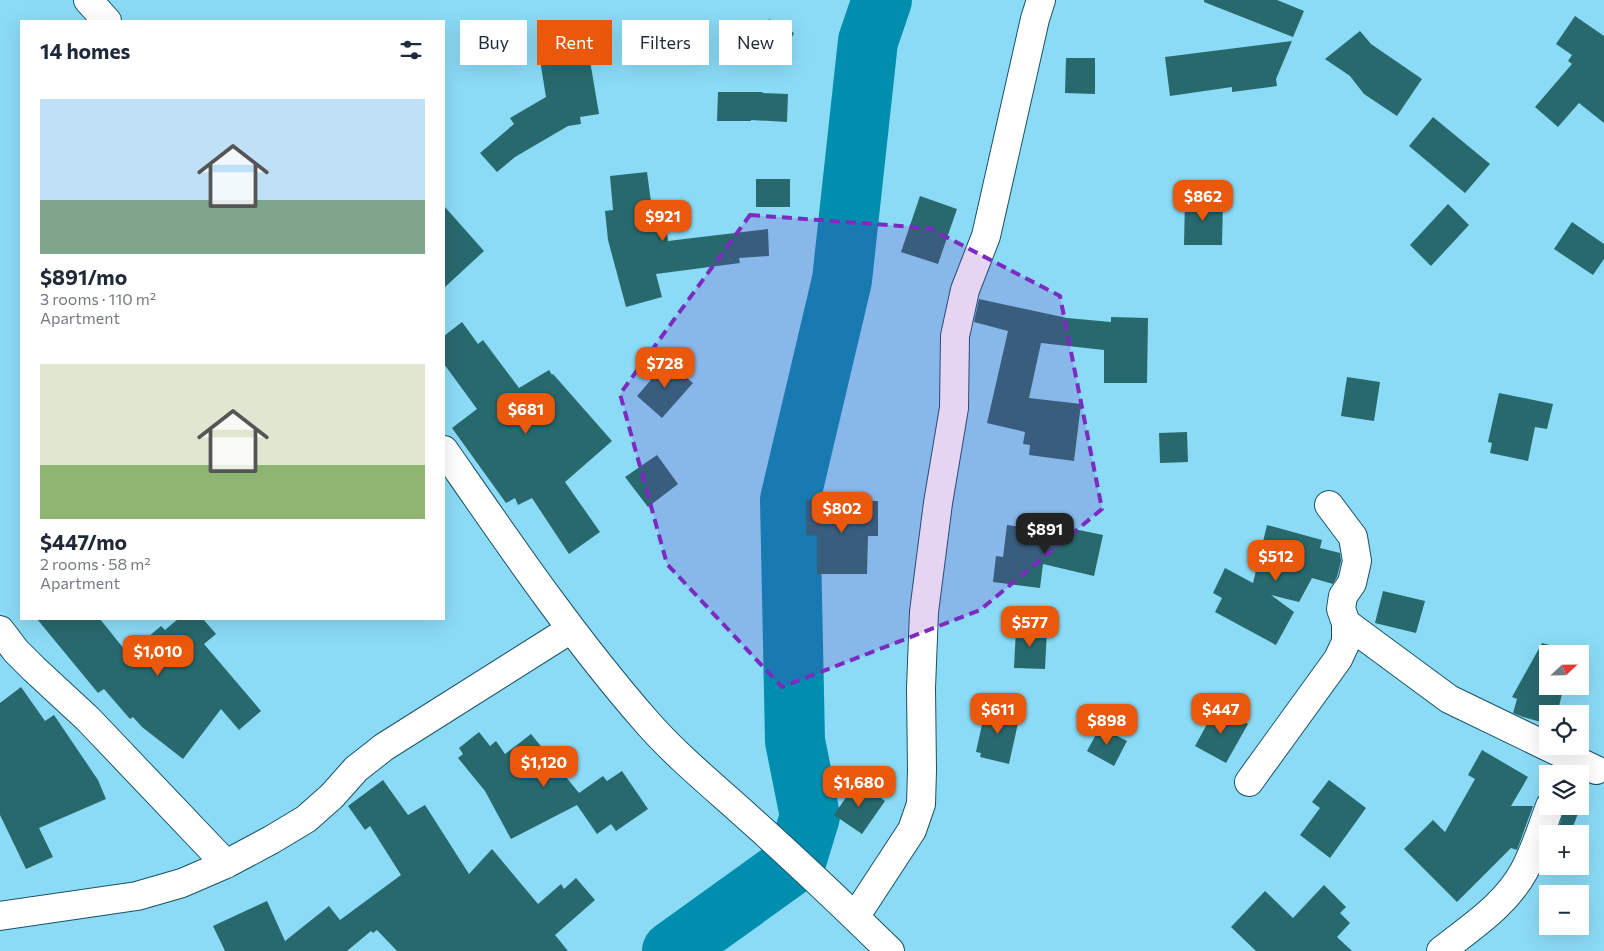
<!DOCTYPE html>
<html lang="en">
<head>
<meta charset="utf-8">
<style>
  body { margin:0; font-family:Commissioner,sans-serif; background:#f2f2f3; color:#1f2937; height:100vh; display:flex; flex-direction:column; font-size:19px; white-space:nowrap }
  * { box-sizing:border-box; margin:0 }
  p { font-size:16px; color:#747a83 }
  .icon { flex:none; width:28px; height:28px; fill:none; stroke:currentColor; stroke-width:2; stroke-linecap:round; stroke-linejoin:round }
  .map { position:relative; flex:1; overflow:hidden }
  .sheet { position:absolute; left:20px; top:20px; width:425px; height:600px; display:flex; flex-direction:column; background:#fff; border-radius:0px; box-shadow:0 5px 20px #0002 }
  .sheet>* { flex:none }
  .top-card { position:absolute; left:460px; top:20px; width:475px; height:45px; display:flex; gap:10px }
  .needle { width:32px; rotate:68deg }
  .buttons { position:absolute; left:1539px; top:645px; display:grid; gap:10px }
  .buttons a { display:grid; place-items:center; width:50px; height:50px; border-radius:0px; background:#fff; box-shadow:0 5px 20px #0002; font-size:25px }
  .price { position:absolute; translate:-50% -42px; padding:0 11px; border-radius:10px; background:#ea580c; color:#fff; font-size:16px; line-height:32px; filter:drop-shadow(0 1px 2px #0008) }
  .price::after { content:''; position:absolute; left:50%; top:30px; width:15px; height:11px; margin-left:-8px; background:inherit; clip-path:polygon(0 0,100% 0,50% 100%) }
  .price.current { background:#222; color:#fff }
  ul { padding:0; list-style:none }
  li { display:grid; align-content:center; gap:10px; height:265px; padding:0 20px }
  li span { display:grid; place-items:center; height:155px; border-radius:0px; color:#555 }
  li>.icon { margin-inline-start:auto }
  span .icon { width:90px; height:90px; fill:#fffc; stroke-width:1 }
  li b { font-size:21px }
  h2 { display:flex; justify-content:space-between; align-items:center; height:60px; padding:0 20px; font-size:21px }
  .pill { padding:0 18px; border-radius:0px; background:#fff; box-shadow:0 5px 20px #0002; font-size:18px; line-height:45px }
  .pill.current { background:#ea580c; color:#fff }
  .map>svg:first-child { display:block }
</style>
</head>
<body>
<div class="map">
<svg width="1604" height="951" viewBox="0 0 1604 951">
  <rect width="100%" height="100%" fill="#8bdbf6"/>
  <g fill="none" stroke-linecap="round" stroke-linejoin="round">
    <path stroke="#008eaf" stroke-width="60" d="M672 951 796 862 810 816 795 741 790 500 842 280 868 41 882 0"/>
  </g>
  <path fill="#28696d" d="M1204 0H1277L1304 11 1293 37 1204 2Z
    M1575 16 1604 36V123L1579 103 1558 127 1535 107 1572 64 1568 61 1572 55 1556 44Z
    M769 19 794 33 781 58 755 45Z
    M1360 31 1371 44 1422 79 1397 116 1364 94 1350 76 1325 59Z
    M1292 41 1276 79 1277 86 1232 92V87L1170 96 1165 57Z
    M588 49 599 114 580 117 581 124 568 126 515 157 497 172 480 153 514 124 510 118 546 97 540 60Z
    M1066 58H1095V94L1065 93Z
    M718 92H763L762 93 788 94 787 122 751 120V121H717Z
    M1433 117 1490 164 1465 193 1409 146Z
    M647 172 651 202 663 200 668 241 768 229 769 256 739 258 740 263 656 274 662 297 626 307 608 240 605 211 613 210 610 176Z
    M756 179H790V207H756Z
    M920 196 957 209 938 264 901 252Z
    M1185 198 1223 199 1222 245H1184Z
    M1448 204 1469 225 1431 266 1410 245Z
    M444 206 484 251 444 288Z
    M1572 222 1604 244V259L1593 275 1554 249Z
    M979 299 1067 318 1111 322V317L1148 318 1147 383H1104V350L1041 343 1029 398 1081 404 1074 461 1029 455 1030 445 1023 444 1025 432 987 423 1008 331 974 322Z
    M462 322 478 344 483 340 519 388 549 370 552 375 553 374 612 441 565 482 600 532 569 554 532 498 518 505 515 498 506 503 452 428 477 409 444 364V336Z
    M667 361 693 383 662 418 637 396Z
    M1347 377 1380 382 1374 421 1341 416Z
    M1499 393 1553 404 1547 429 1535 427 1528 461 1490 453 1492 443 1488 442Z
    M1187 432 1188 462 1160 463 1159 433Z
    M657 455 678 484 648 507 625 477Z
    M806 500 878 501V536H868L867 574H817V536L806 535Z
    M1007 525 1073 534 1074 529 1103 535 1094 576 1043 564 1040 588 993 582 996 556 1003 557Z
    M1267 525 1322 540 1320 548 1340 553 1341 561 1337 577 1333 584 1312 578 1299 602 1271 595 1294 612 1276 645 1215 612 1222 598 1213 593 1225 568 1253 583Z
    M1383 591 1425 601 1416 633 1375 623Z
    M37 619H100L128 654 161 626 165 630 178 619H203L216 634 204 644 261 711 239 730 221 709 183 759 142 727 133 717 130 719 104 689 98 693Z
    M1016 628 1047 629 1045 669 1014 668Z
    M1542 643 1573 651 1572 654H1548V686H1564L1557 714H1548V724L1523 717 1513 713 1517 699 1512 697Z
    M21 687 45 721 54 715 98 780 106 799 39 828 53 857 26 869 0 815V703Z
    M986 706 1020 714 1009 764 980 757 981 753 976 752Z
    M1217 706 1248 724 1226 763 1195 746Z
    M1100 727 1127 741 1114 766 1087 751Z
    M479 732 490 746 496 741 505 754 531 734 579 793 603 776 607 781 622 771 648 809 616 831 611 824 597 834 577 805 511 839 485 791 458 758 463 754 459 748Z
    M1482 750 1528 777 1511 806H1533L1517 850 1511 848 1457 902 1404 849 1433 820 1445 832 1475 779 1468 775Z
    M383 780 408 815 425 805 469 874 492 849 538 904 561 884 564 889 576 878 595 900 555 935 568 951H397L377 930 373 933 371 931 347 951H225L213 926 267 901 285 941 329 906 340 920 401 875 370 826 365 830 348 806Z
    M1329 780 1366 808 1330 858 1300 835 1320 808 1312 802Z
    M857 781 885 801 862 834 834 815Z
    M1565 806H1581L1570 834H1557Z
    M1324 885 1346 907 1340 913 1350 923 1337 937 1352 951H1256L1231 927 1265 891 1293 918Z"/>
  <g fill="none" stroke-linecap="round" stroke-linejoin="round">
    <defs>
      <path id="street" d="M88 0 107 21
        M444 450C508 542 571 635 645 720 677 757 716 788 752 821 799 863 845 907 890 951
        M1346 623 1449 699 1596 770
        M0 630 16 651 34 669 88 719 226 864
        M1249 782 1338 659 1346 642V623L1341 609 1343 596 1352 583 1357 561 1353 537 1329 505
        M0 916 137 896 182 883 226 864 271 840 306 819 332 796 356 769 384 747 571 629
        M855 917 912 830 921 804 922 770 921 688 924 612 938 503 954 408 955 336 965 290 986 236 1035 19 1041 0
        M1441 951C1471 927 1505 906 1524 871 1535 851 1542 827 1550 806"/>
    </defs>
    <use href="#street" stroke="#185364" stroke-width="30"/>
    <use href="#street" stroke="#fff" stroke-width="28"/>
  </g>
  <path fill="#7b2cbf" fill-opacity="0.2" stroke="#7b2cbf" stroke-width="4" stroke-dasharray="10 6" stroke-linejoin="round" d="M750 215 929 228 1060 296 1102 509 980 610 782 687 667 564 620 394Z"/>
</svg>
<div class="buttons">
<a><svg class="needle" viewBox="-14 -14 28 28"><path d="M0-13l5 13h-10z" fill="#e53935"/><path d="M0 13l5-13h-10z" fill="#747a83"/></svg></a>
<a><svg class="icon" aria-label="locate" viewBox="0 0 24 24"><circle cx="12" cy="12" r="6"/><path d="M12 2v4M12 18v4M2 12h4M18 12h4"/></svg></a>
<a><svg class="icon" aria-label="layers" viewBox="0 0 24 24"><path d="M12 4l9 5-9 5-9-5zM3 14l9 5 9-5"/></svg></a>
<a>+</a>
<a>−</a>
</div>
<b class="price" style="left:1203px;top:222px">$862</b>
<b class="price" style="left:663px;top:242px">$921</b>
<b class="price" style="left:665px;top:389px">$728</b>
<b class="price" style="left:526px;top:435px">$681</b>
<b class="price" style="left:842px;top:534px">$802</b>
<b class="price current" style="left:1045px;top:555px">$891</b>
<b class="price" style="left:1276px;top:582px">$512</b>
<b class="price" style="left:1030px;top:648px">$577</b>
<b class="price" style="left:158px;top:677px">$1,010</b>
<b class="price" style="left:998px;top:735px">$611</b>
<b class="price" style="left:1221px;top:735px">$447</b>
<b class="price" style="left:1107px;top:746px">$898</b>
<b class="price" style="left:544px;top:788px">$1,120</b>
<b class="price" style="left:859px;top:808px">$1,680</b>
<div class="top-card">
<a class="pill">Buy</a>
<a class="pill current">Rent</a>
<a class="pill">Filters</a>
<a class="pill">New</a>
</div>
<section class="sheet">
<h2>14 homes<svg class="icon" aria-label="filters" viewBox="0 0 24 24"><path d="M4 7h16M4 17h16"/><circle cx="9" cy="7" r="2"/><circle cx="15" cy="17" r="2"/></svg></h2>
<ul>
<li><span style="background:linear-gradient(#bfe0f5 65%,#7fa58c 0)"><svg class="icon" aria-label="home" viewBox="0 0 24 24"><path d="M3 11l9-7 9 7M6 9v11h12V9"/></svg></span><div><b>$891/mo</b><p>3 rooms · 110 m²</p><p>Apartment</p></div></li>
<li><span style="background:linear-gradient(#dfe7d0 65%,#8fb573 0)"><svg class="icon" aria-label="home" viewBox="0 0 24 24"><path d="M3 11l9-7 9 7M6 9v11h12V9"/></svg></span><div><b>$447/mo</b><p>2 rooms · 58 m²</p><p>Apartment</p></div></li>
</ul>
</section>
</div>
</body>
</html>
